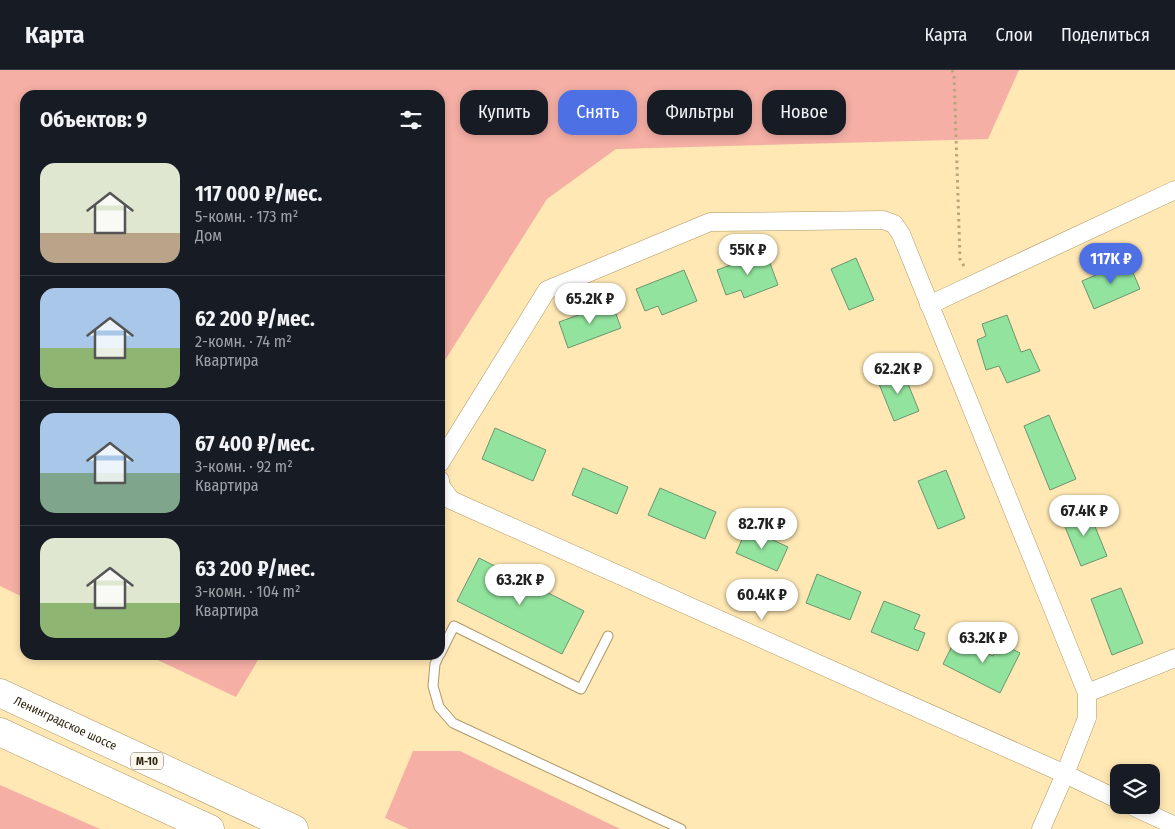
<!DOCTYPE html>
<html lang="ru">
<head>
<meta charset="utf-8">
<style>
  body { margin:0; font-family:"Fira Sans Condensed",sans-serif; background:#20242c; color:#f1f3f6; height:100vh; display:flex; flex-direction:column; font-size:19px; white-space:nowrap }
  * { box-sizing:border-box; margin:0 }
  p { font-size:16px; color:#9ea1a6 }
  .icon { flex:none; width:28px; height:28px; fill:none; stroke:currentColor; stroke-width:2; stroke-linecap:round; stroke-linejoin:round }
  .map { position:relative; flex:1; overflow:hidden }
  .drawer { position:absolute; left:20px; top:20px; width:425px; height:570px; display:flex; flex-direction:column; background:#171b24; border-radius:15px; box-shadow:0 2px 8px #0003 }
  .drawer>* { flex:none }
  .top-card { position:absolute; left:460px; top:20px; width:475px; height:45px; display:flex; gap:10px }
  .tools { position:absolute; left:1110px; top:694px; display:grid; gap:10px }
  .tools a { display:grid; place-items:center; width:50px; height:50px; border-radius:10px; background:#171b24; box-shadow:0 2px 8px #0003; font-size:25px }
  .price { position:absolute; translate:-50% -42px; padding:0 11px; border-radius:18px; background:#fff; color:#222; font-size:16px; line-height:32px; filter:drop-shadow(0 1px 2px #0008) }
  .price::after { content:''; position:absolute; left:50%; top:30px; width:15px; height:11px; margin-left:-8px; background:inherit; clip-path:polygon(0 0,100% 0,50% 100%) }
  .price.on { background:#4d70e4; color:#fff }
  ul { padding:0; list-style:none }
  li { display:flex; align-items:center; gap:15px; height:125px; padding:0 20px }
  li+li { border-top:1px solid #363941 }
  li span { display:grid; place-items:center; flex:none; width:140px; height:100px; border-radius:15px; color:#555 }
  li>.icon { margin-inline-start:auto }
  span .icon { width:60px; height:60px; fill:#fffc; stroke-width:1 }
  li b { font-size:21px }
  h2 { display:flex; justify-content:space-between; align-items:center; height:60px; padding:0 20px; font-size:21px }
  .chip { padding:0 18px; border-radius:15px; background:#171b24; box-shadow:0 2px 8px #0003; font-size:18px; line-height:45px }
  .chip.on { background:#4d70e4; color:#fff }
  header { display:flex; align-items:center; gap:30px; box-sizing:border-box; height:70px; padding:0 25px; background:#171b24; border-bottom:1px solid #363941 }
  header strong { font-size:24px }
  nav { display:flex; gap:28px; margin-inline-start:auto; font-size:18px }
  .map>svg:first-child { display:block }
</style>
</head>
<body>
<header>
<strong>Карта</strong>
<nav><a>Карта</a><a>Слои</a><a>Поделиться</a></nav>
</header>
<div class="map">
<svg width="1175" height="759" viewBox="0 0 1175 759">
  <rect width="100%" height="100%" fill="#ffe8b3"/>
  <path fill="#f5afa5" d="M0 0H1019L988 69 616 79 547 129 440 298V25H25V528L0 516Z
    M147 585H261L236 627Z
    M413 681H460L620 759H409L385 748Z
    M0 715 100 759H0Z"/>
  <path fill="#92e39d" stroke="#6b9570" d="M766 182 778 215 744 228 741 220 726 225 717 200Z
    M856 188 874 230 849 240 831 199Z
    M1128 191 1140 219 1094 239 1082 211Z
    M684 200 697 231 662 245 658 236 645 241 636 219Z
    M612 233 621 258 568 278 559 252Z
    M1007 245 1021 282 1030 279 1040 301 1007 313 999 296 986 300 977 270 986 266 982 254Z
    M902 299 919 341 894 351 877 309Z
    M1049 345 1076 409 1050 420 1024 356Z
    M495 358 546 380 533 411 482 389Z
    M583 398 628 417 617 444 572 425Z
    M946 400 965 448 938 459 918 411Z
    M660 418 716 442 705 469 648 445Z
    M1087 437 1107 486 1081 496 1061 447Z
    M747 458 788 477 777 501 736 483Z
    M479 488 584 541 562 584 457 531Z
    M817 504 861 522 850 550 806 533Z
    M1121 518 1143 573 1112 585 1091 529Z
    M884 531 920 545 914 559 925 563 918 581 871 562Z
    M956 568 993 586 1000 573 1020 583 1000 623 943 594Z"/>
  <g fill="none" stroke-linecap="round" stroke-linejoin="round">
    <defs>
      <path id="lane" d="M440 584 454 556 581 619 608 566
        M439 585 435 594 433 616 439 637 453 653 681 759"/>
      <path id="street" d="M929 235 1175 120
        M440 393 547 220 710 152 883 150 894 154 901 164 1087 623V648L1065 704 1041 759
        M440 410V415L451 430 1065 704 1119 730
        M1087 623 1175 588
        M1130 735 1175 756"/>
      <g id="highway">
        <path id="s1" d="M0 623 294 759"/>
        <path d="M0 662 210 759"/>
      </g>
    </defs>
    <use href="#lane" stroke="#ad9866" stroke-width="11"/>
    <use href="#street" stroke="#ad9866" stroke-width="19"/>
    <use href="#highway" stroke="#ad9866" stroke-width="29"/>
    <path stroke="#b8a67b" stroke-width="3" stroke-dasharray="2.5 4" stroke-linecap="butt" d="M952 0 954 4 960 189 965 198"/>
    <use href="#lane" stroke="#fff" stroke-width="9"/>
    <use href="#street" stroke="#fff" stroke-width="18"/>
    <use href="#highway" stroke="#fff" stroke-width="28"/>
  </g>
  <g text-anchor="middle" stroke-width="5" stroke-linejoin="round" paint-order="stroke">
    <rect fill="#fbf7ed" stroke="#6a6352" stroke-width="1" x="131" y="682.5" width="32" height="17" rx="4"/>
    <g font-size="11" font-weight="bold" fill="#2c240f">
      <text x="147" y="695">М-10</text>
    </g>
    <g font-size="12" fill="#2c240f" stroke="#fbf7ed">
      <text dy="4" stroke="none"><textPath href="#s1" startOffset="72">Ленинградское шоссе</textPath></text>
    </g>
  </g>
</svg>
<div class="tools">
<a><svg class="icon" aria-label="layers" viewBox="0 0 24 24"><path d="M12 4l9 5-9 5-9-5zM3 14l9 5 9-5"/></svg></a>
</div>
<b class="price" style="left:748px;top:206px">55K ₽</b>
<b class="price on" style="left:1111px;top:215px">117K ₽</b>
<b class="price" style="left:590px;top:255px">65.2K ₽</b>
<b class="price" style="left:898px;top:325px">62.2K ₽</b>
<b class="price" style="left:1084px;top:467px">67.4K ₽</b>
<b class="price" style="left:762px;top:480px">82.7K ₽</b>
<b class="price" style="left:520px;top:536px">63.2K ₽</b>
<b class="price" style="left:762px;top:551px">60.4K ₽</b>
<b class="price" style="left:983px;top:594px">63.2K ₽</b>
<div class="top-card">
<a class="chip">Купить</a>
<a class="chip on">Снять</a>
<a class="chip">Фильтры</a>
<a class="chip">Новое</a>
</div>
<section class="drawer">
<h2>Объектов: 9<svg class="icon" aria-label="filters" viewBox="0 0 24 24"><path d="M4 7h16M4 17h16"/><circle cx="9" cy="7" r="2"/><circle cx="15" cy="17" r="2"/></svg></h2>
<ul>
<li><span style="background:linear-gradient(#dfe7d0 70%,#b9a48a 0)"><svg class="icon" aria-label="home" viewBox="0 0 24 24"><path d="M3 11l9-7 9 7M6 9v11h12V9"/></svg></span><div><b>117 000 ₽/мес.</b><p>5-комн. · 173 m²</p><p>Дом</p></div></li>
<li><span style="background:linear-gradient(#a9c7e8 60%,#8fb573 0)"><svg class="icon" aria-label="home" viewBox="0 0 24 24"><path d="M3 11l9-7 9 7M6 9v11h12V9"/></svg></span><div><b>62 200 ₽/мес.</b><p>2-комн. · 74 m²</p><p>Квартира</p></div></li>
<li><span style="background:linear-gradient(#a9c7e8 60%,#7fa58c 0)"><svg class="icon" aria-label="home" viewBox="0 0 24 24"><path d="M3 11l9-7 9 7M6 9v11h12V9"/></svg></span><div><b>67 400 ₽/мес.</b><p>3-комн. · 92 m²</p><p>Квартира</p></div></li>
<li><span style="background:linear-gradient(#dfe7d0 65%,#8fb573 0)"><svg class="icon" aria-label="home" viewBox="0 0 24 24"><path d="M3 11l9-7 9 7M6 9v11h12V9"/></svg></span><div><b>63 200 ₽/мес.</b><p>3-комн. · 104 m²</p><p>Квартира</p></div></li>
</ul>
</section>
</div>
</body>
</html>
